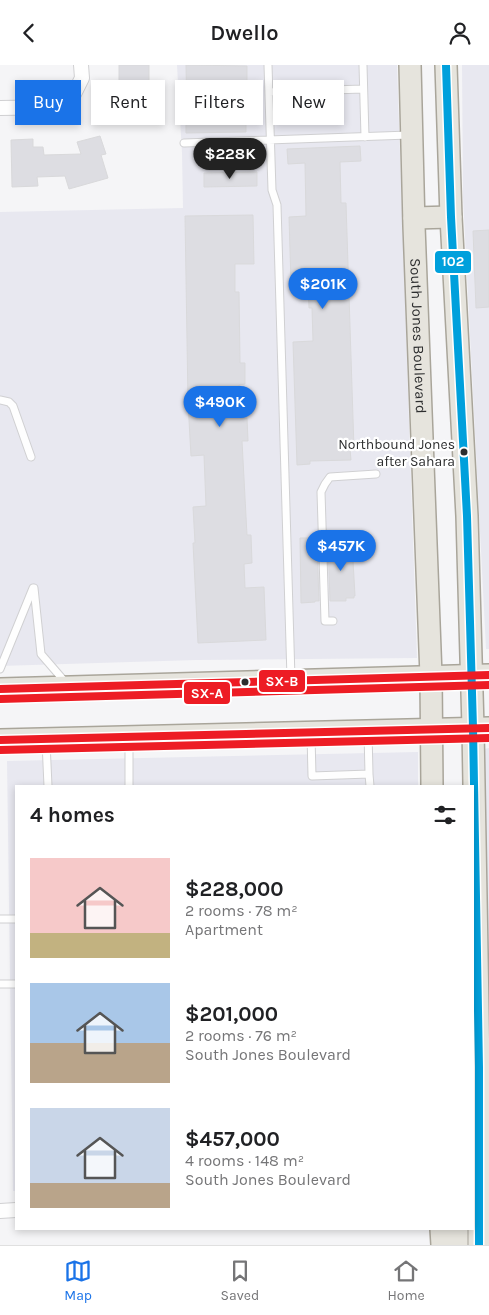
<!DOCTYPE html>
<html lang="en">
<head>
<meta charset="utf-8">
<style>
  body { margin:0; font-family:Karla,sans-serif; background:#f2f2f2; color:#202124; height:100vh; display:flex; flex-direction:column; font-size:19px; white-space:nowrap }
  * { box-sizing:border-box; margin:0 }
  p { font-size:16px; color:#757577 }
  .icon { flex:none; width:28px; height:28px; fill:none; stroke:currentColor; stroke-width:2; stroke-linecap:round; stroke-linejoin:round }
  .map { position:relative; flex:1; overflow:hidden }
  .panel { position:absolute; left:15px; top:720px; width:459px; height:445px; display:flex; flex-direction:column; background:#fff; border-radius:0px; box-shadow:0 2px 8px #0003 }
  .panel>* { flex:none }
  .banner { position:absolute; left:15px; top:15px; width:460px; height:45px; display:flex; gap:10px }
  .price { position:absolute; translate:-50% -42px; padding:0 11px; border-radius:18px; background:#1a73e8; color:#fff; font-size:16px; line-height:32px; filter:drop-shadow(0 1px 2px #0008) }
  .price::after { content:''; position:absolute; left:50%; top:30px; width:15px; height:11px; margin-left:-8px; background:inherit; clip-path:polygon(0 0,100% 0,50% 100%) }
  .price.active { background:#222; color:#fff }
  ul { padding:0; list-style:none }
  li { display:flex; align-items:center; gap:15px; height:125px; padding:0 15px }
  li span { display:grid; place-items:center; flex:none; width:140px; height:100px; border-radius:0px; color:#555 }
  li>.icon { margin-inline-start:auto }
  span .icon { width:60px; height:60px; fill:#fffc; stroke-width:1 }
  li b { font-size:21px }
  h2 { display:flex; justify-content:space-between; align-items:center; height:60px; padding:0 15px; font-size:21px }
  .tag { padding:0 18px; border-radius:0px; background:#fff; box-shadow:0 2px 8px #0003; font-size:18px; line-height:45px }
  .tag.active { background:#1a73e8; color:#fff }
  header { display:flex; justify-content:space-between; align-items:center; height:65px; padding:0 15px; background:#fff; font-size:22px; font-weight:600 }
  .menu { display:flex; justify-content:space-around; align-items:center; height:70px; border-top:1px solid #e0e0e0; background:#fff; font-size:14px; color:#757577 }
  .menu a { display:grid; justify-items:center; gap:2px }
  .menu .active { color:#1a73e8 }
  .map>svg:first-child { display:block }
</style>
</head>
<body>
<header><svg class="icon" aria-label="back" viewBox="0 0 24 24"><path d="M15 5l-7 7 7 7"/></svg>Dwello<svg class="icon" aria-label="person" viewBox="0 0 24 24"><circle cx="12" cy="8" r="4"/><path d="M4 21q1-7 8-7t8 7"/></svg></header>
<div class="map">
<svg width="489" height="1180" viewBox="0 0 489 1180">
  <rect width="100%" height="100%" fill="#f5f5f7"/>
  <path fill="#e8e8f0" d="M177 0H397L417 593 196 595 0 601V147L183 143 182 88Z
    M462 0H489V584H486L463 132Z
    M489 683V1015L484 684Z
    M418 687V721H16V1126H13L7 696Z"/>
  <path fill="#dddde2" stroke="#d9d9db" d="M119 0H149V18H119Z
    M186 0 247 1V47H246V67L186 68V56H187Z
    M160 22V37L140 38 139 23Z
    M100 71 106 89 101 90 108 113 69 124 65 111 37 112 38 121 12 122 11 75 33 74V82H43L44 90 81 89 77 77Z
    M360 81 361 96 340 97 341 138H346L354 384H350L351 395 310 396V399L297 400 293 277 313 276 312 243H309L308 217 291 218 289 152 306 151 305 98 288 99 287 84Z
    M257 107V121L204 122V108Z
    M253 150 254 199H235V227H239L240 298H245V319L239 320 240 353H247L248 376H242L247 470H251L252 498 244 499 245 523 264 522 266 575 198 578 193 478H195L193 442 206 441 204 390 191 391 188 337 185 151Z
    M489 165V242L476 243 473 166Z
    M300 473H314V479H317L319 536H315V537L301 538Z
    M328 478H352L355 531H354V533H346V536H330Z"/>
  <g fill="none" stroke-linecap="round" stroke-linejoin="round">
    <defs>
      <path id="service" d="M268 0 272 125 277 140 291 613
        M363 0 365 72
        M269 27 363 24
        M184 78 409 70
        M0 335 9 337 13 341 31 392
        M34 523 41 589 66 618
        M333 556H325L321 427 325 419 330 412 376 409
        M0 604 33 523
        M311 670 312 711 369 709 368 667
        M129 674V721
        M46 677 48 721
        M369 709 370 721
        M0 854H16
        M0 919H16"/>
      <path id="minor" d="M0 43 61 42 71 35 82 13 81 0
        M0 1146 16 1145"/>
      <g id="primary">
        <path id="s1" d="M410 0 414 161 431 611 432 721"/>
        <path d="M446 0 451 152 467 451 473 663 479 1002V1180"/>
        <path d="M414 153 451 152"/>
        <path d="M0 624 489 610"/>
        <path d="M0 675 489 663"/>
        <path d="M441 1164 442 1180"/>
        <path d="M457 1164V1180"/>
      </g>
    </defs>
    <use href="#service" stroke="#d0d0d2" stroke-width="9"/>
    <use href="#minor" stroke="#d0d0d2" stroke-width="16"/>
    <use href="#primary" stroke="#a9a59a" stroke-width="24"/>
    <use href="#service" stroke="#fefefe" stroke-width="7"/>
    <use href="#minor" stroke="#fefefe" stroke-width="14"/>
    <use href="#primary" stroke="#e6e4dd" stroke-width="21"/>
    <defs>
      <path id="bus-1" d="M446 0 451 152 467 451 473 663 479 1002V1180"/>
      <path id="bus-2" d="M0 624 489 610
        M0 675 489 663"/>
      <path id="bus-3" d="M0 634 489 620
        M0 685 489 673"/>
    </defs>
    <use href="#bus-1" stroke="#fff" stroke-width="11"/>
    <use href="#bus-2" stroke="#fff" stroke-width="11"/>
    <use href="#bus-3" stroke="#fff" stroke-width="11"/>
    <use href="#bus-1" stroke="#00a0dc" stroke-width="8"/>
    <use href="#bus-2" stroke="#ed1c24" stroke-width="8"/>
    <use href="#bus-3" stroke="#ed1c24" stroke-width="8"/>
  </g>
  <g fill="#2d2e2f" stroke="#fff" stroke-width="2">
    <circle cx="464" cy="387" r="4.5"/>
    <circle cx="245" cy="617" r="4.5"/>
  </g>
  <g text-anchor="middle" stroke-width="4.5" stroke-linejoin="round" paint-order="stroke">
    <g font-size="14" fill="#2d2e2f" stroke="#fff" text-anchor="end">
      <text x="455" y="384">Northbound Jones<tspan x="455" dy="17">after Sahara</tspan></text>
    </g>
    <g font-size="15" fill="#2d2e2f" stroke="#fff">
      <text dy="5" stroke="none"><textPath href="#s1" startOffset="271">South Jones Boulevard</textPath></text>
    </g>
  </g>
  <g stroke="#fff" stroke-width="2">
    <rect x="434" y="185" width="38" height="24" rx="5" fill="#00a0dc"/>
    <rect x="258" y="604" width="48" height="24" rx="5" fill="#ed1c24"/>
    <rect x="183" y="616" width="48" height="24" rx="5" fill="#ed1c24"/>
  </g>
  <g font-size="14" text-anchor="middle" font-weight="bold" fill="#fff">
    <text x="453" y="201">102</text>
    <text x="282" y="621">SX-B</text>
    <text x="207" y="633">SX-A</text>
  </g>
</svg>
<b class="price active" style="left:230px;top:115px">$228K</b>
<b class="price" style="left:323px;top:245px">$201K</b>
<b class="price" style="left:220px;top:363px">$490K</b>
<b class="price" style="left:341px;top:507px">$457K</b>
<div class="banner">
<a class="tag active">Buy</a>
<a class="tag">Rent</a>
<a class="tag">Filters</a>
<a class="tag">New</a>
</div>
<section class="panel">
<h2>4 homes<svg class="icon" aria-label="filters" viewBox="0 0 24 24"><path d="M4 7h16M4 17h16"/><circle cx="9" cy="7" r="2"/><circle cx="15" cy="17" r="2"/></svg></h2>
<ul>
<li><span style="background:linear-gradient(#f6c9c9 75%,#c2b280 0)"><svg class="icon" aria-label="home" viewBox="0 0 24 24"><path d="M3 11l9-7 9 7M6 9v11h12V9"/></svg></span><div><b>$228,000</b><p>2 rooms · 78 m²</p><p>Apartment</p></div></li>
<li><span style="background:linear-gradient(#a9c7e8 60%,#b9a48a 0)"><svg class="icon" aria-label="home" viewBox="0 0 24 24"><path d="M3 11l9-7 9 7M6 9v11h12V9"/></svg></span><div><b>$201,000</b><p>2 rooms · 76 m²</p><p>South Jones Boulevard</p></div></li>
<li><span style="background:linear-gradient(#c9d6e8 75%,#b9a48a 0)"><svg class="icon" aria-label="home" viewBox="0 0 24 24"><path d="M3 11l9-7 9 7M6 9v11h12V9"/></svg></span><div><b>$457,000</b><p>4 rooms · 148 m²</p><p>South Jones Boulevard</p></div></li>
</ul>
</section>
</div>
<nav class="menu">
<a class="active"><svg class="icon" aria-label="map" viewBox="0 0 24 24"><path d="M3 6l6-2 6 2 6-2v14l-6 2-6-2-6 2zM9 4v14M15 6v14"/></svg>Map</a>
<a><svg class="icon" aria-label="saved" viewBox="0 0 24 24"><path d="M7 4h10v16l-5-4-5 4z"/></svg>Saved</a>
<a><svg class="icon" aria-label="home" viewBox="0 0 24 24"><path d="M3 11l9-7 9 7M6 9v11h12V9"/></svg>Home</a>
</nav>
</body>
</html>
